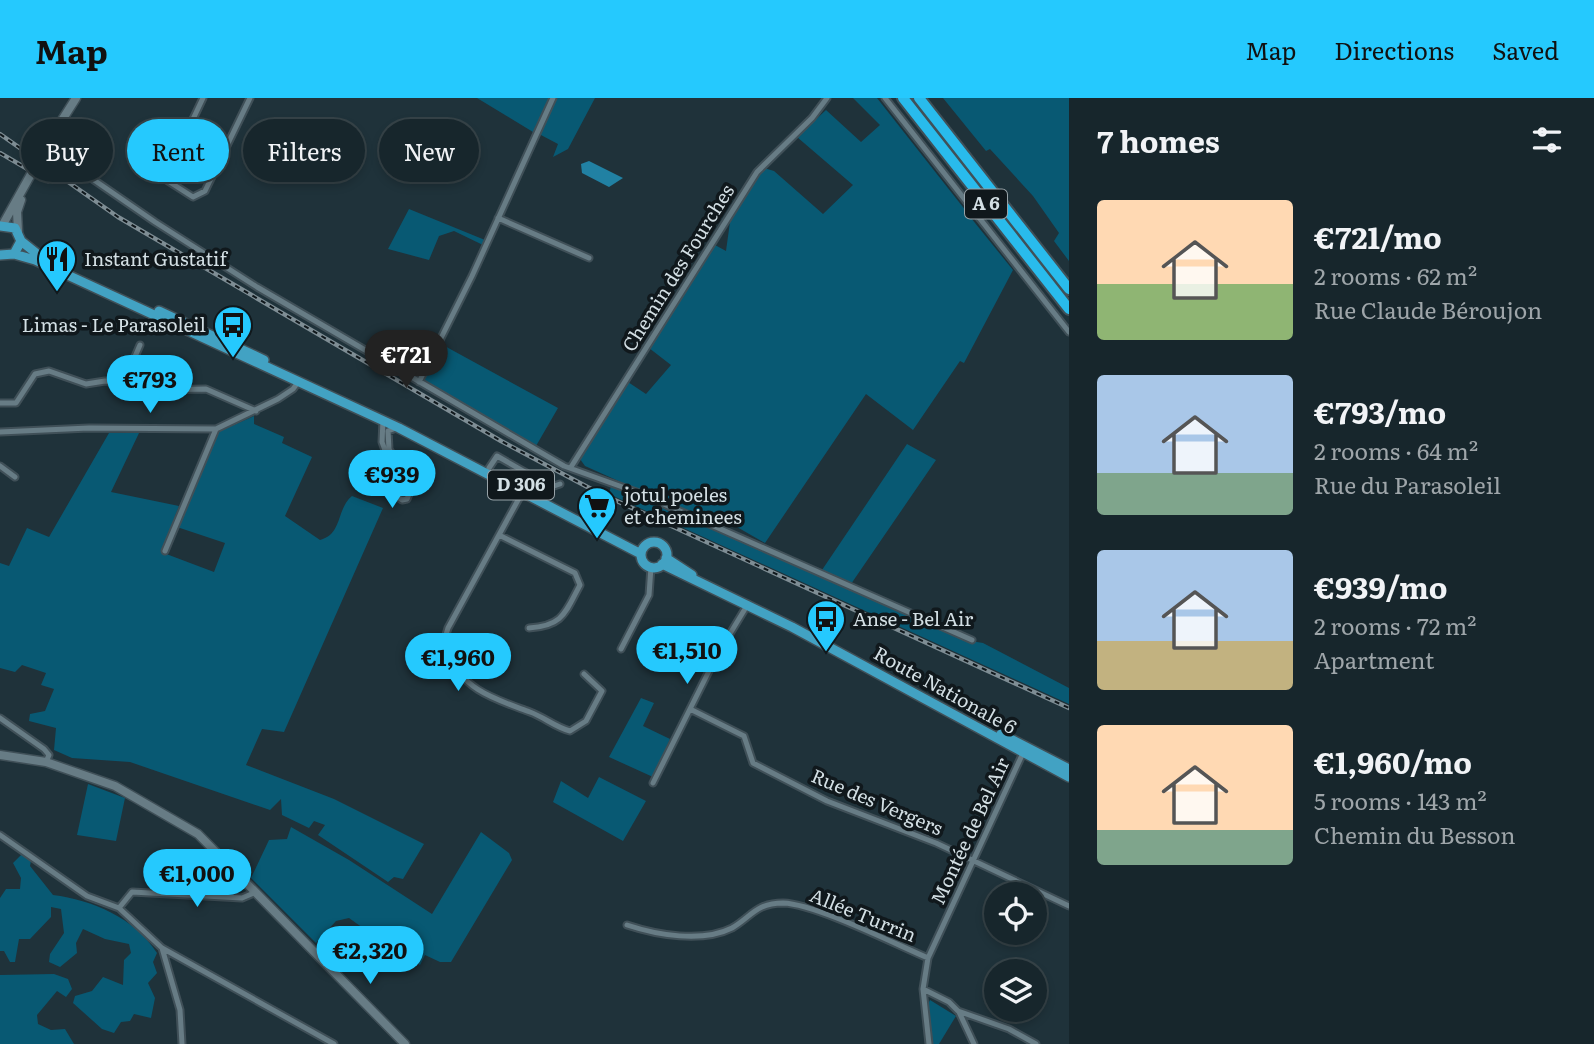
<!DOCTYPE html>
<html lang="en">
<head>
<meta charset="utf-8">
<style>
  body { margin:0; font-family:Literata,serif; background:#202e34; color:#f1f3f6; height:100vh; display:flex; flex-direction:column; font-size:26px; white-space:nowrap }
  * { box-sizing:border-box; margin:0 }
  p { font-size:23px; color:#9ea5a9 }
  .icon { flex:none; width:38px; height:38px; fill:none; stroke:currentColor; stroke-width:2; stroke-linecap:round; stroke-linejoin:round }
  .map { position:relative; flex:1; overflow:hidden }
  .drawer { display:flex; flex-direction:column; background:#17262c; width:525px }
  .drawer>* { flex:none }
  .guide { position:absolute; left:21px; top:21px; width:665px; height:63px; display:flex; gap:14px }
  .fabs { position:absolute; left:984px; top:784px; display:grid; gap:14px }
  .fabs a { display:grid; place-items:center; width:63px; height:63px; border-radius:50%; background:#17262c; box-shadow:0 4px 10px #0003,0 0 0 2px #364348; font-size:35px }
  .price { position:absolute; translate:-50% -60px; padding:0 16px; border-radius:24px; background:#25c9fe; color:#111; font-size:23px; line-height:46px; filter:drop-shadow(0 2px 4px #0008) }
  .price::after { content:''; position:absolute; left:50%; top:42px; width:21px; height:16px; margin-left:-10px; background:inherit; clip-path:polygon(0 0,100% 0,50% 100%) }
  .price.on { background:#222; color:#fff }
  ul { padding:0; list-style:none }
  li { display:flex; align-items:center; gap:21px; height:175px; padding:0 28px }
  li span { display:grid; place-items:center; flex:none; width:196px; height:140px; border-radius:7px; color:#555 }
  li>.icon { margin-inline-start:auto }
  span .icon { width:84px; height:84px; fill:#fffc; stroke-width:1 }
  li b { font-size:30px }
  h2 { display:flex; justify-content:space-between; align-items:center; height:84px; padding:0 28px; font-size:30px }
  .tag { padding:0 24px; border-radius:32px; background:#17262c; box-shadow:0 4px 10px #0003,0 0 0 2px #364348; font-size:24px; line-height:63px }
  .tag.on { background:#25c9fe; color:#111 }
  header { display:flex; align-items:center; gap:42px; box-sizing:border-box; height:98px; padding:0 35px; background:#25c9fe; color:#111 }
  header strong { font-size:33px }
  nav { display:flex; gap:38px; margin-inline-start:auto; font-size:24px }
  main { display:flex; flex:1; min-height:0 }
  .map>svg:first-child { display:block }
</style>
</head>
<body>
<header>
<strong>Map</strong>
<nav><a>Map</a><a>Directions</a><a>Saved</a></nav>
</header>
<main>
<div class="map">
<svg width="1069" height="946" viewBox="0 0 1069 946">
  <rect width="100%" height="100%" fill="#1f323a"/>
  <path fill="#085973" d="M477 0H550L533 34Z
    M557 0H595L568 51 553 59 558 46 539 36Z
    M853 0H877L966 113 964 117 971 120 1013 172 964 265 960 263 913 332 866 296 765 445 716 417 701 420 585 368 580 361 628 284 646 296 671 267 649 250 715 147 726 153 730 124 764 70 774 73 823 116 853 87 797 39 826 12 861 44 880 27Z
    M943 0H1069V163L1054 143 1059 135 1033 98 990 51 986 53Z
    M409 111 485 142 483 147 454 133 439 138 429 162 388 151Z
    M441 246 558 310 536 348 423 282Z
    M254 318V326L284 339 282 345 312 359 285 418 320 442C343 436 336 411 352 398L383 410 284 634 262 631 246 667 334 701 424 746 403 781 394 779 388 784 318 737 325 727 314 723 309 730 282 717 281 701 270 712 130 664 72 660 54 652 56 630 29 623 30 616 45 613 54 591 41 587 46 575 22 567 15 574 0 570V465L9 468 27 430 49 439 109 335H139L111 394 179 408 161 454 214 474 225 445 177 429 216 335Z
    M907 346 936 362 851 486 822 472Z
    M611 388 971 543 983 545 1069 590V606L609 396Z
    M641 600 654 605 643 628 670 641 653 679 609 659Z
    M599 679 646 703 623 743 553 704 561 683 588 700Z
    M88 686 125 700 116 743 77 737Z
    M291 729 349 762 432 816 481 734 509 755 512 762 451 864H440L425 857 420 867 412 863 415 853 405 848 395 853 349 820 336 823 316 845 251 780 269 742 287 741Z
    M22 756 31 763 30 768 53 797C92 802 135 820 157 855L153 864 157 875 148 885 155 900 151 920 134 916 130 923 121 924 114 935 102 931 73 905 75 898 92 893 103 879 123 887 124 862 131 855 129 846 105 841 83 831 76 845 77 855 60 869 49 864 50 856 64 835 61 811 51 809V819L30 841H19L15 864H10L4 853H0V800L6 791H20L21 780 13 765Z
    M54 876 68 881 72 891 66 899 57 893 37 917 38 926 51 932 65 931 74 946H0V877Z
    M930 902 956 918 939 946H933L928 906Z"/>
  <path fill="#2181a3" d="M589 63 623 80 609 89 582 75 581 66Z"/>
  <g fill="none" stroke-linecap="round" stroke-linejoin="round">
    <defs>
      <path id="street" d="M203 0 166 78 168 83 193 99 205 93 250 0
        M885 0 1069 234
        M46 49 155 124 257 189 564 368 639 395 972 542
        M498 120 589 160
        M124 284 140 247
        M419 284 472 178 553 0
        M0 305H16L35 276 49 273 86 286 105 283 124 284 152 292 206 291 256 313
        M383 322 382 344 392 372 385 390 402 402 407 401 412 389 389 351 388 333 396 330
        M0 334 89 330 216 331 278 301 293 291 299 283
        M0 368 15 379
        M571 369 757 74 812 20 827 0
        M489 370 497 358 551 389 560 386
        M523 393 448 530C444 540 447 546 450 556 461 592 498 602 530 614 544 619 555 629 570 633L586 623 602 593 584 576
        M499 437 575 475 580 487C565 515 563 528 529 530
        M165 453 216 331
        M621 551 649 497 651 469
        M690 611 744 638 753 665 827 703 936 745 1069 808
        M0 620 44 651 49 657 46 664
        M653 685 717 557 748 506
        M0 737 87 798 119 810 162 850 180 912 182 946
        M119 810 132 794 242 800 256 794
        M627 827C657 837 702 845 732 830 751 819 756 805 783 805 816 806 895 846 928 860
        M162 850 334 946
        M923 891 949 904 958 913 1009 931 1036 946
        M959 914 974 946
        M929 946 923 891 928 860 1023 655"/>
      <path id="secondary" d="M40 57 76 0
        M2 128 30 78
        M18 133 17 114 21 102
        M0 657 46 664 115 688 198 736 405 946"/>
      <path id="primary" d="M0 128 15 130 21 143 14 156 0 157
        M21 143 41 159
        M14 156 35 162 399 330 641 456
        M159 213 264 262
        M641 457a13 13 0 1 1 26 0a13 13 0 1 1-26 0Z
        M666 460 692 477
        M662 466 792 529 1069 679
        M1001 636 1069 671"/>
      <path id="highway" d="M903 0 1069 211
        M919 0 1069 191"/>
    </defs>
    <use href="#street" stroke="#405058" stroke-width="9"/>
    <use href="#secondary" stroke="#405058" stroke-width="11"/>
    <use href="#primary" stroke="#405058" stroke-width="12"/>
    <use href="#highway" stroke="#405058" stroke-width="14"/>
    <use href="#street" stroke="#677c85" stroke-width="5"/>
    <use href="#secondary" stroke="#677c85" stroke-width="8"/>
    <use href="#primary" stroke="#42a2c3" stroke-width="9"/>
    <use href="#highway" stroke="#29bbec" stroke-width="10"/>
    <defs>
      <path id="rail" d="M0 36 118 119 501 343 595 393 1069 610
        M0 55 48 83"/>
    </defs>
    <use href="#rail" stroke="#7e8d94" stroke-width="4.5"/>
    <use href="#rail" stroke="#10181c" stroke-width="2" stroke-dasharray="5" stroke-linecap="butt"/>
    <defs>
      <path id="secondary-bridge" d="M30 78 40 57"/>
    </defs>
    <use href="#secondary-bridge" stroke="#405058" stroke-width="11" stroke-linecap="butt"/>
    <use href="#secondary-bridge" stroke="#677c85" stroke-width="8"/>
  </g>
  <defs>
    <symbol id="restaurant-pin" viewBox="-11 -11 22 30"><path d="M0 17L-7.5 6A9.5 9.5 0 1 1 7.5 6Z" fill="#25c9fe" stroke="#10181c"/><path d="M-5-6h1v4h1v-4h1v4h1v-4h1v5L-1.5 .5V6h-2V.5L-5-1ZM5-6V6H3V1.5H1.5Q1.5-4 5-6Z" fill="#111"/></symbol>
    <symbol id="bus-pin" viewBox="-11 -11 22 30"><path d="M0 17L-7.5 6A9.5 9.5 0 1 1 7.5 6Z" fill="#25c9fe" stroke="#10181c"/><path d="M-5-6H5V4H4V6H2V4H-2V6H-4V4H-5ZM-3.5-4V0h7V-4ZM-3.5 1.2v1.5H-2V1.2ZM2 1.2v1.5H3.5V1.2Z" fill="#111"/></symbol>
    <symbol id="supermarket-pin" viewBox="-11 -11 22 30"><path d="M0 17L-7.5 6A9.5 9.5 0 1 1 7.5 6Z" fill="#25c9fe" stroke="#10181c"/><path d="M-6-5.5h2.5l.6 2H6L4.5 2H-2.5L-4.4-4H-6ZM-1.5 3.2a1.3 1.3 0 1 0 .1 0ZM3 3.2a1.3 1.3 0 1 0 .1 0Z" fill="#111"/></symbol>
  </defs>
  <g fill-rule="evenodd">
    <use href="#restaurant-pin" x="35" y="139" width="44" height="60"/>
    <use href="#bus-pin" x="211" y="205" width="44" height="60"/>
    <use href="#supermarket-pin" x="575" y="386" width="44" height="60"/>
    <use href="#bus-pin" x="804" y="499" width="44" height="60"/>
  </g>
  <g text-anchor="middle" stroke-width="7" stroke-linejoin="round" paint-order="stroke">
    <g fill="#10181c" stroke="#98a3a8" stroke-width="2">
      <rect x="965" y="91.5" width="42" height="29" rx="5"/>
      <rect x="488" y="372.5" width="66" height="29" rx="5"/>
    </g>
    <g font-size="18" font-weight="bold" fill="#d3dfe4">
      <text x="986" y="112">A 6</text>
      <text x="521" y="393">D 306</text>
    </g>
    <g font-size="19" fill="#d3dfe4" stroke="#10181c" text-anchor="start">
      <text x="84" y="168">Instant Gustatif</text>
      <text x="206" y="234" text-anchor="end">Limas - Le Parasoleil</text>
      <text x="624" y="404">jotul poeles<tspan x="624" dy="22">et cheminees</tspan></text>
      <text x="853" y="528">Anse - Bel Air</text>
    </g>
    <g font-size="19" fill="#d3dfe4" stroke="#10181c">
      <text transform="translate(678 170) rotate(-58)" y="7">Chemin des Fourches</text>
      <text transform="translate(945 592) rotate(29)" y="7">Route Nationale 6</text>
      <text transform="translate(877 704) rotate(23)" y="7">Rue des Vergers</text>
      <text transform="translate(970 733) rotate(-65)" y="7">Montée de Bel Air</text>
      <text transform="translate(863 817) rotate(22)" y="7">Allée Turrin</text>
    </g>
  </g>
</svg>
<div class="fabs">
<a><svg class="icon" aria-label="locate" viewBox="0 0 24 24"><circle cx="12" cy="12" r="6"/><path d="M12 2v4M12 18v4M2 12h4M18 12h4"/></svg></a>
<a><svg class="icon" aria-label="layers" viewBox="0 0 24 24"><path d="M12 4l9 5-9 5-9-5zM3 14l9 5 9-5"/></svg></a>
</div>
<b class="price on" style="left:406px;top:292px">€721</b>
<b class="price" style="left:150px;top:317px">€793</b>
<b class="price" style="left:392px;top:412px">€939</b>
<b class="price" style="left:687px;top:588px">€1,510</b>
<b class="price" style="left:458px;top:595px">€1,960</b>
<b class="price" style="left:197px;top:811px">€1,000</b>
<b class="price" style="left:370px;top:888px">€2,320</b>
<div class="guide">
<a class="tag">Buy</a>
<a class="tag on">Rent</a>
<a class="tag">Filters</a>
<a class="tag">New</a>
</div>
</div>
<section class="drawer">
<h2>7 homes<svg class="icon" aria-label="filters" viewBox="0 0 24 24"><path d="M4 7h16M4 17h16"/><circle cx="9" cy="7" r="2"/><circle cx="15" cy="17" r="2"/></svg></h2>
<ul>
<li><span style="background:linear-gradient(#ffd9b3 60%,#8fb573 0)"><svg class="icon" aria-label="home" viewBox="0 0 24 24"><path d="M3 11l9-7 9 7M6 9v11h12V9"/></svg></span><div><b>€721/mo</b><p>2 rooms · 62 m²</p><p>Rue Claude Béroujon</p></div></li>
<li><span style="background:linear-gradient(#a9c7e8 70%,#7fa58c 0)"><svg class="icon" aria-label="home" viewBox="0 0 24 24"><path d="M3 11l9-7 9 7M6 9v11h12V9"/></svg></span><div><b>€793/mo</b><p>2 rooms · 64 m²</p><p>Rue du Parasoleil</p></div></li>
<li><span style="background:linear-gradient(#a9c7e8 65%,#c2b280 0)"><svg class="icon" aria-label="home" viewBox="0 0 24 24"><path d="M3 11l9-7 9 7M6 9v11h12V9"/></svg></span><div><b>€939/mo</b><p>2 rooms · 72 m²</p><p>Apartment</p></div></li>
<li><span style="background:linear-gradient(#ffd9b3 75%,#7fa58c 0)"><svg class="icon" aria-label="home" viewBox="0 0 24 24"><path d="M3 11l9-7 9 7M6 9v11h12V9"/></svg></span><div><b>€1,960/mo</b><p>5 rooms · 143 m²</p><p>Chemin du Besson</p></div></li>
</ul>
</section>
</main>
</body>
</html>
